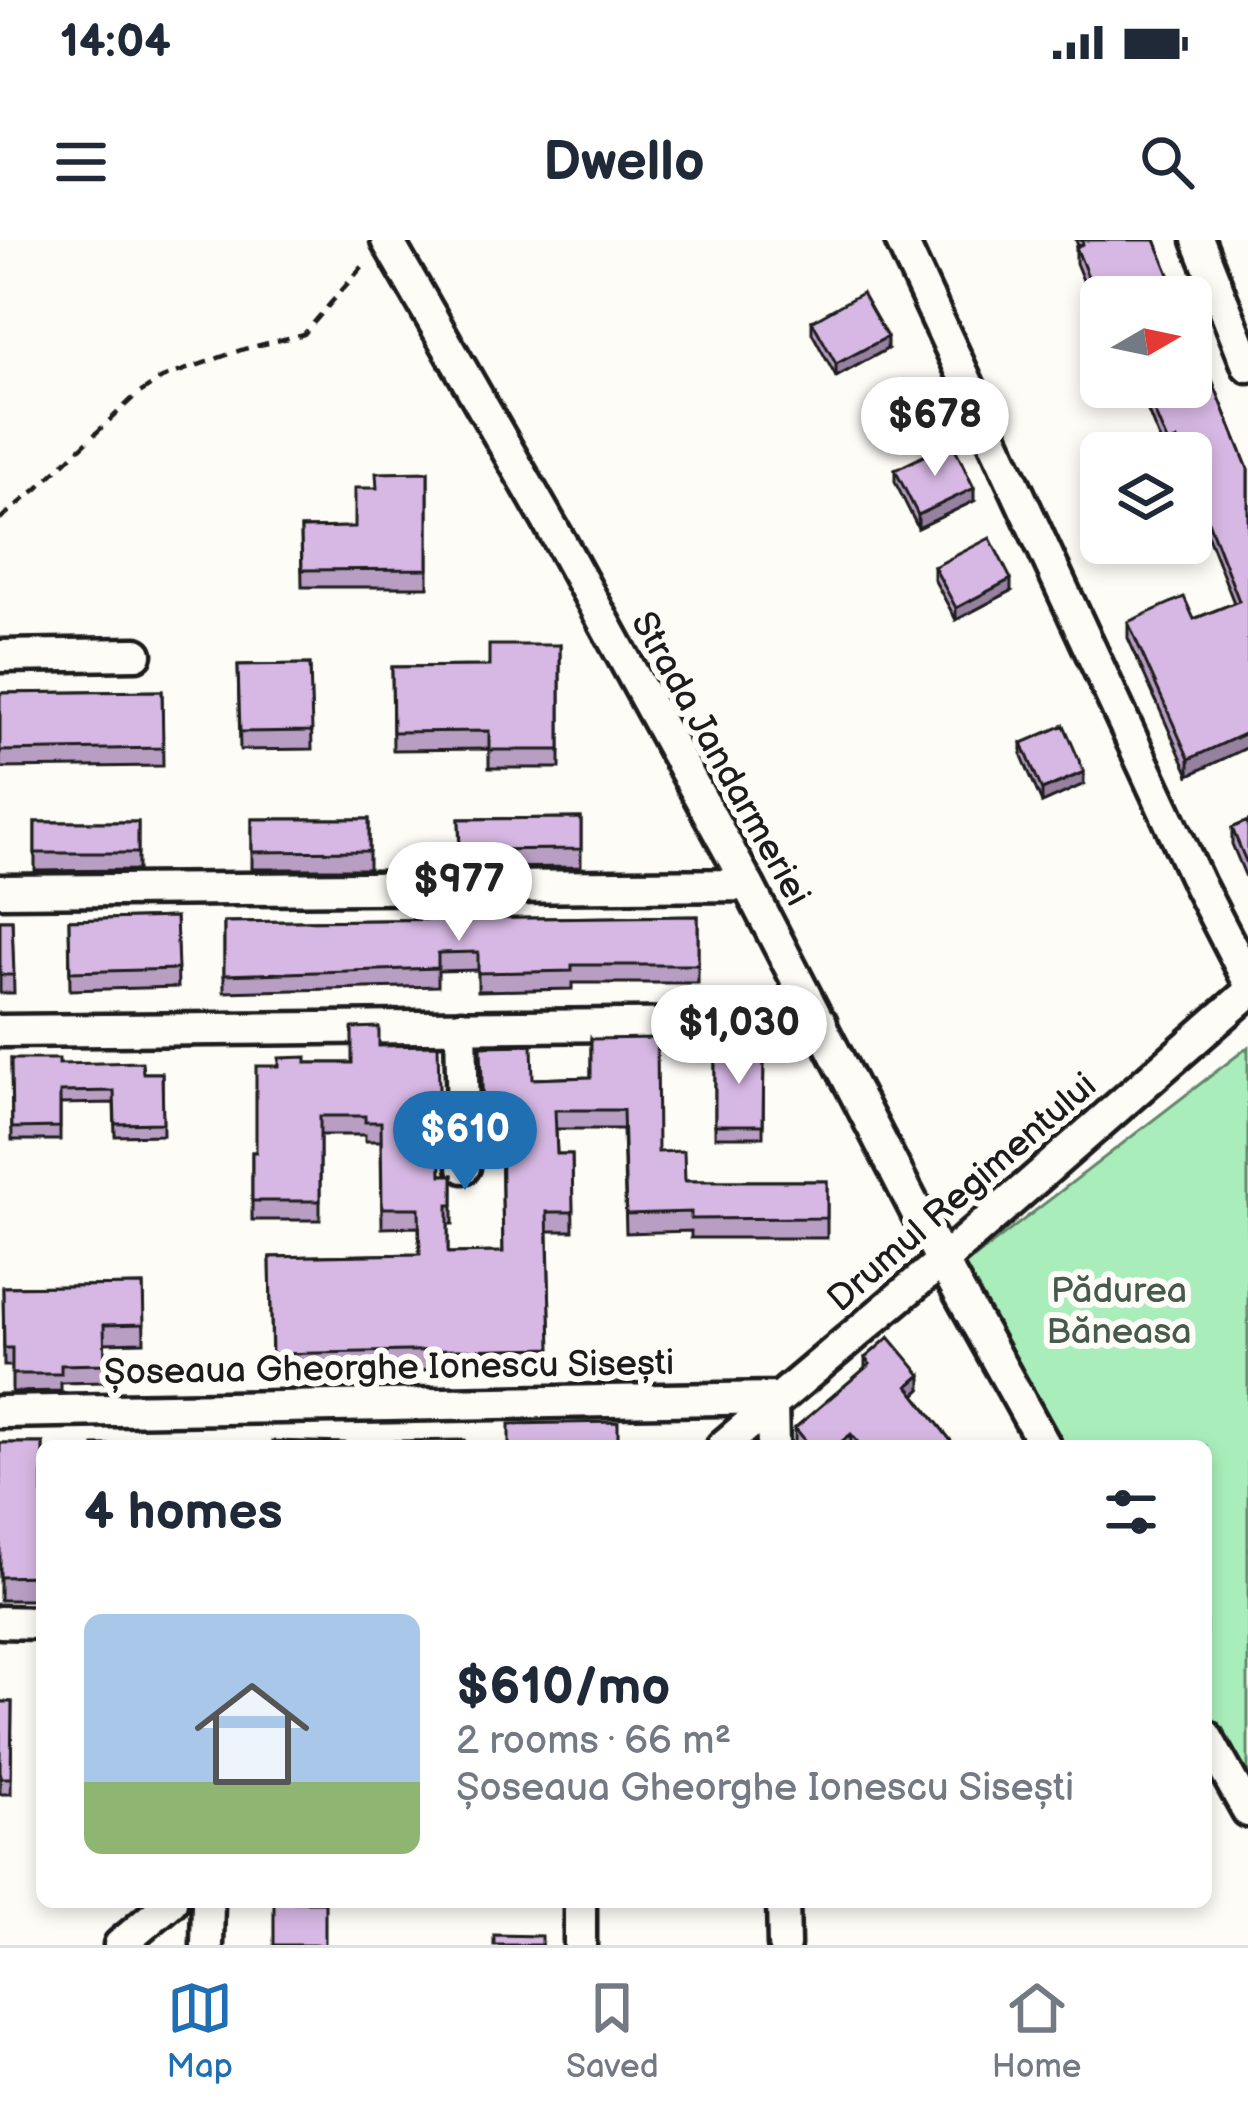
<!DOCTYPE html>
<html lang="en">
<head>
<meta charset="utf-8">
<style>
  body { margin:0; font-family:"Balsamiq Sans",sans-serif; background:#f2f2f3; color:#1f2937; height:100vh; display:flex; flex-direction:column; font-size:45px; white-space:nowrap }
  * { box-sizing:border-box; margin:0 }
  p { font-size:39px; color:#747a83 }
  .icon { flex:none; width:66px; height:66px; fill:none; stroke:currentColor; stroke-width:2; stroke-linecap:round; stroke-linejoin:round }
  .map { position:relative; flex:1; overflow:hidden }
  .side { position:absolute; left:36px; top:1200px; width:1176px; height:468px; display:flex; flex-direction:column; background:#fff; border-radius:18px; box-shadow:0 6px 18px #0003 }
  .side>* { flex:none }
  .needle { width:78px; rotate:81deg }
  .tools { position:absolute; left:1080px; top:36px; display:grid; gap:24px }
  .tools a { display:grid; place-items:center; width:132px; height:132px; border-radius:18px; background:#fff; box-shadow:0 6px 18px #0003; font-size:60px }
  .price { position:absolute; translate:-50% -102px; padding:0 27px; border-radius:42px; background:#fff; color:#222; font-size:39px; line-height:78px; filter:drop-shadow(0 3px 6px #0008) }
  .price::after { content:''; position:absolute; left:50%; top:72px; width:36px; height:27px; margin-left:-18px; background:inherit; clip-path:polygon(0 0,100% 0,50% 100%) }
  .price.current { background:#1f6fb2; color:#fff }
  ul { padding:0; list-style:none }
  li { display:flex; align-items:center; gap:36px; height:300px; padding:0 48px }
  li span { display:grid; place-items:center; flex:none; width:336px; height:240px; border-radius:18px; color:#555 }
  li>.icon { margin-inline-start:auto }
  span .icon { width:144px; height:144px; fill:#fffc; stroke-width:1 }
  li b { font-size:51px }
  h2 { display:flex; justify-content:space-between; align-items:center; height:144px; padding:0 48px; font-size:51px }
  .status { display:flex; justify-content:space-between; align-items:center; height:84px; padding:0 60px; background:#fff; direction:ltr }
  .status svg { height:33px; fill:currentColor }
  header { display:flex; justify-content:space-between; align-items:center; height:156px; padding:0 48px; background:#fff; font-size:54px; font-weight:700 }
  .dock { display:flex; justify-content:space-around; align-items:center; height:168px; border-top:3px solid #e0e1e3; background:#fff; font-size:33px; color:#747a83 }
  .dock a { display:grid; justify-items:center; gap:6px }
  .dock .current { color:#1f6fb2 }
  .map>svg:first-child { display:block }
</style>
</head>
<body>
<div class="status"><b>14:04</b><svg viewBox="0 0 49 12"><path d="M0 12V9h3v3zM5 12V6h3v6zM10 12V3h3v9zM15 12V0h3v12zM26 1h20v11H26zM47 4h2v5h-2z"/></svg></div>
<header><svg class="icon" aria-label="menu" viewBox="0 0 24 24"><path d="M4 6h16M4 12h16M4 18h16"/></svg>Dwello<svg class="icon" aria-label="search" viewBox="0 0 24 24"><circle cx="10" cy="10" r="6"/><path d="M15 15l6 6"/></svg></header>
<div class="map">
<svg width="1248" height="1705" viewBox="0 0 1248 1705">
  <rect width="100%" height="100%" fill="#fdfcf7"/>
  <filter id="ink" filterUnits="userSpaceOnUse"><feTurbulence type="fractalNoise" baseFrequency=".00833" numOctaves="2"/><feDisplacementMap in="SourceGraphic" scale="24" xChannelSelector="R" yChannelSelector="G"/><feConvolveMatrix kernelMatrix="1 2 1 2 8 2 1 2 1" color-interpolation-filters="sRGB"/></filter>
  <g filter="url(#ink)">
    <path fill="#a9eeba" stroke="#62856b" stroke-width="3" d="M1248 807V1571L1206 1496V1206H1045L942 1021 974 1018Z"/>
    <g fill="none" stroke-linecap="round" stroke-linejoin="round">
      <defs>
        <path id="minor" d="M387 0 563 307 748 645 942 1021 1045 1206
          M901 0 1199 645 1248 740
          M1198 0 1248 126
          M0 416 136 414
          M0 651 748 645
          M461 786 464 927
          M0 791 821 783
          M772 1164 773 1206
          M0 1172 780 1158
          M723 1206 942 1021 1248 753
          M0 1382 42 1383
          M1206 1496 1248 1571
          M783 1662 784 1705
          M120 1705 171 1662
          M207 1705 208 1662
          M580 1705V1662"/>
      </defs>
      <use href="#minor" stroke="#1c1c1c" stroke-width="39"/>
      <path stroke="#1c1c1c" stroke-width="4.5" stroke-dasharray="12 9" stroke-linecap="butt" d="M0 279 37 249 134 157 162 138 244 109 304 94 368 20"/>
      <use href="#minor" stroke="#fdfcf7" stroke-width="30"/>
    </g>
    <path fill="#b99ec4" stroke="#1c1c1c" stroke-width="3" d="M1076 0H1155L1172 42 1184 57H1101V62L1093 65 1076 23V7L1078 6Z
      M812 81 887 109 836 137 812 93Z
      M1196 100 1248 229V507L1189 535 1128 398V382L1194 379 1234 363 1191 253V213H1165L1138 147H1191Z
      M895 230 974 261 918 288 895 242Z
      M428 232V347H302L301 288 355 287Z
      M934 327 1011 351 956 380 934 339Z
      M560 405V528H489V509L393 510 392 427 489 426Z
      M310 424 312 509 240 510 238 425Z
      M162 451 163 526 0 528V453Z
      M1022 503 1084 544 1042 563 1022 516Z
      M581 578V627L460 628 459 579Z
      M252 579H369V629H252Z
      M1248 581V642L1232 604V588Z
      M35 582H138V630L35 631Z
      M698 676V743H572V749L478 751V730L438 731V746L224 752V682Z
      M176 677 178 747 70 750 69 680Z
      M0 680H12L14 753H0Z
      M591 799 658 912 685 941H827V998H691V991L626 993 623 889H556L557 914H572L573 991H548L551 1127 272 1134 270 1017 419 1014V987L382 988 381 901H365V895H320V980H252V912H256L279 826 306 823H352L379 806 441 935H453V984H448V1013L503 1012 501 900H483L481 806 533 839 591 837Z
      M715 809 764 810 763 897H715Z
      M11 819 143 833H162L163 895 115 896 114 863 60 864V900H12Z
      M143 1045 144 1102 104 1103 105 1142 61 1143V1151L12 1152V1126H4L3 1047Z
      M865 1118 921 1149 915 1155 955 1206H798L795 1202V1188L865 1129Z
      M0 1203H43L42 1332H38V1360H0Z
      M0 1462H12L11 1554H0Z"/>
    <path fill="#9681a0" stroke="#1c1c1c" stroke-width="3" d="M1102 46 1101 62 1093 65V49Z
      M887 97V109L836 137V124Z
      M1177 200V213H1168V204Z
      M974 248V261L918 288V275Z
      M1011 339V351L956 380V368Z
      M1248 492V507L1189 535V519Z
      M1084 532V544L1042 563V550Z
      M921 1135V1149L908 1161V1146Z
      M851 1194V1206H836Z"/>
    <path fill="#d7b8e4" stroke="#1c1c1c" stroke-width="3" d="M1082 0H1155L1172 42 1178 40 1184 57H1106L1102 46 1093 49 1076 7 1083 4Z
      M862 53 887 97 836 124 812 81Z
      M1191 73 1196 86 1191 88 1248 229V492L1189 519 1128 382 1184 357 1194 379 1239 361 1191 237V213H1181L1177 200 1168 204 1144 147H1191Z
      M952 202 974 248 918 275 895 230Z
      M428 232V329L302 330 301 288 355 287V248H377L376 233Z
      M990 298 1011 339 956 368 934 327Z
      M489 405H560V510H489V491L393 492 392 427 489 426Z
      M310 424 312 491 240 492 238 425Z
      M162 451 163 508 0 511V453Z
      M1064 485 1084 532 1042 550 1022 503Z
      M581 578V609L460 610 459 579Z
      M252 579H369V611L252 612Z
      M1248 581V626L1232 588Z
      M35 582H138V613H35Z
      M698 676V725H572V731L478 733V712L438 713V728L224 735V682Z
      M176 677 178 729 70 732 69 680Z
      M0 680H12L14 735H0Z
      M379 787V806L438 805 441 935H453V965H448V1013L503 1012 501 880 483 881 481 806 532 805 533 839 591 837V799L657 798 658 912 684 911 685 941H827V978L691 979V972L626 974 623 870H555L557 914H572L573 972H547L551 1108 272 1114 270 1017 420 1014 419 968H382L381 882H365V876H320V961H252V912H256V826H279V818L306 817V823H352V788Z
      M715 809 764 810 763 885H715Z
      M11 819H59V824L142 822 143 833H162L163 883 115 884 114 851 60 852V887L12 888Z
      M143 1045 144 1084 104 1085 105 1124 61 1125V1134H12V1108H4L3 1047Z
      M889 1097 921 1135 908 1146 955 1206H861L851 1194 836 1206H810L795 1188 870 1124 865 1118Z
      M618 1182V1206H509V1184Z
      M465 1200 466 1206H395V1201Z
      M272 1201 346 1203V1206H272Z
      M0 1203H43L42 1309H38V1336L0 1337Z
      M175 1204V1206H94V1205Z
      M0 1462H12L11 1538H0Z
      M274 1662H325V1705H274Z
      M494 1695 542 1696V1705H494Z"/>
  </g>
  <g text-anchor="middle" stroke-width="12" stroke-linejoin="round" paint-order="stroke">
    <g font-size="36" fill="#1c1c1c" stroke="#fdfcf7">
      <text transform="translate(722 518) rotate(61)" y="13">Strada Jandarmeriei</text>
      <text transform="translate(961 951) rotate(-41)" y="13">Drumul Regimentului</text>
      <text transform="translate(389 1126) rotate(-1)" y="13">Șoseaua Gheorghe Ionescu Sisești</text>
    </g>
    <g font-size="36" fill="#465b4b" stroke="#fdfcf7">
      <text x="1119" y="1062">Pădurea<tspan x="1119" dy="41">Băneasa</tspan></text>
    </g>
  </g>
</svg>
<div class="tools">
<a><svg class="needle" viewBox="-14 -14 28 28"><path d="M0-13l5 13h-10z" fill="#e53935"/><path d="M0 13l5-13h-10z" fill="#747a83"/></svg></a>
<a><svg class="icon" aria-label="layers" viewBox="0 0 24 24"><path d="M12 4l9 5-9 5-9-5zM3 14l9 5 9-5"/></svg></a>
</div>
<b class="price" style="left:935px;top:239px">$678</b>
<b class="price" style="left:459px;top:704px">$977</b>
<b class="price" style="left:739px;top:847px">$1,030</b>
<b class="price current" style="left:465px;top:953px">$610</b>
<section class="side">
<h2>4 homes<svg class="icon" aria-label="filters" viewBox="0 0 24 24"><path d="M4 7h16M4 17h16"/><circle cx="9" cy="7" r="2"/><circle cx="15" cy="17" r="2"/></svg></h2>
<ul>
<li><span style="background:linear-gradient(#a9c7e8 70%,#8fb573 0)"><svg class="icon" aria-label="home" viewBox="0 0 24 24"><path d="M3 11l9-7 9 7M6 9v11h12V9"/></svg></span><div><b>$610/mo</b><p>2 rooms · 66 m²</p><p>Șoseaua Gheorghe Ionescu Sisești</p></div></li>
</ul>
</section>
</div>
<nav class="dock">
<a class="current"><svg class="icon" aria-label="map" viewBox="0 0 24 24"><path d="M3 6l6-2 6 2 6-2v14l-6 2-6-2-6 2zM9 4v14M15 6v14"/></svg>Map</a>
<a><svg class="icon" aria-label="saved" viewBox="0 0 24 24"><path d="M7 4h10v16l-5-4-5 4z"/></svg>Saved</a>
<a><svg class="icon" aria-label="home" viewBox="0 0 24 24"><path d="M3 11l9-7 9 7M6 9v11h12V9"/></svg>Home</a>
</nav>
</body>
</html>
